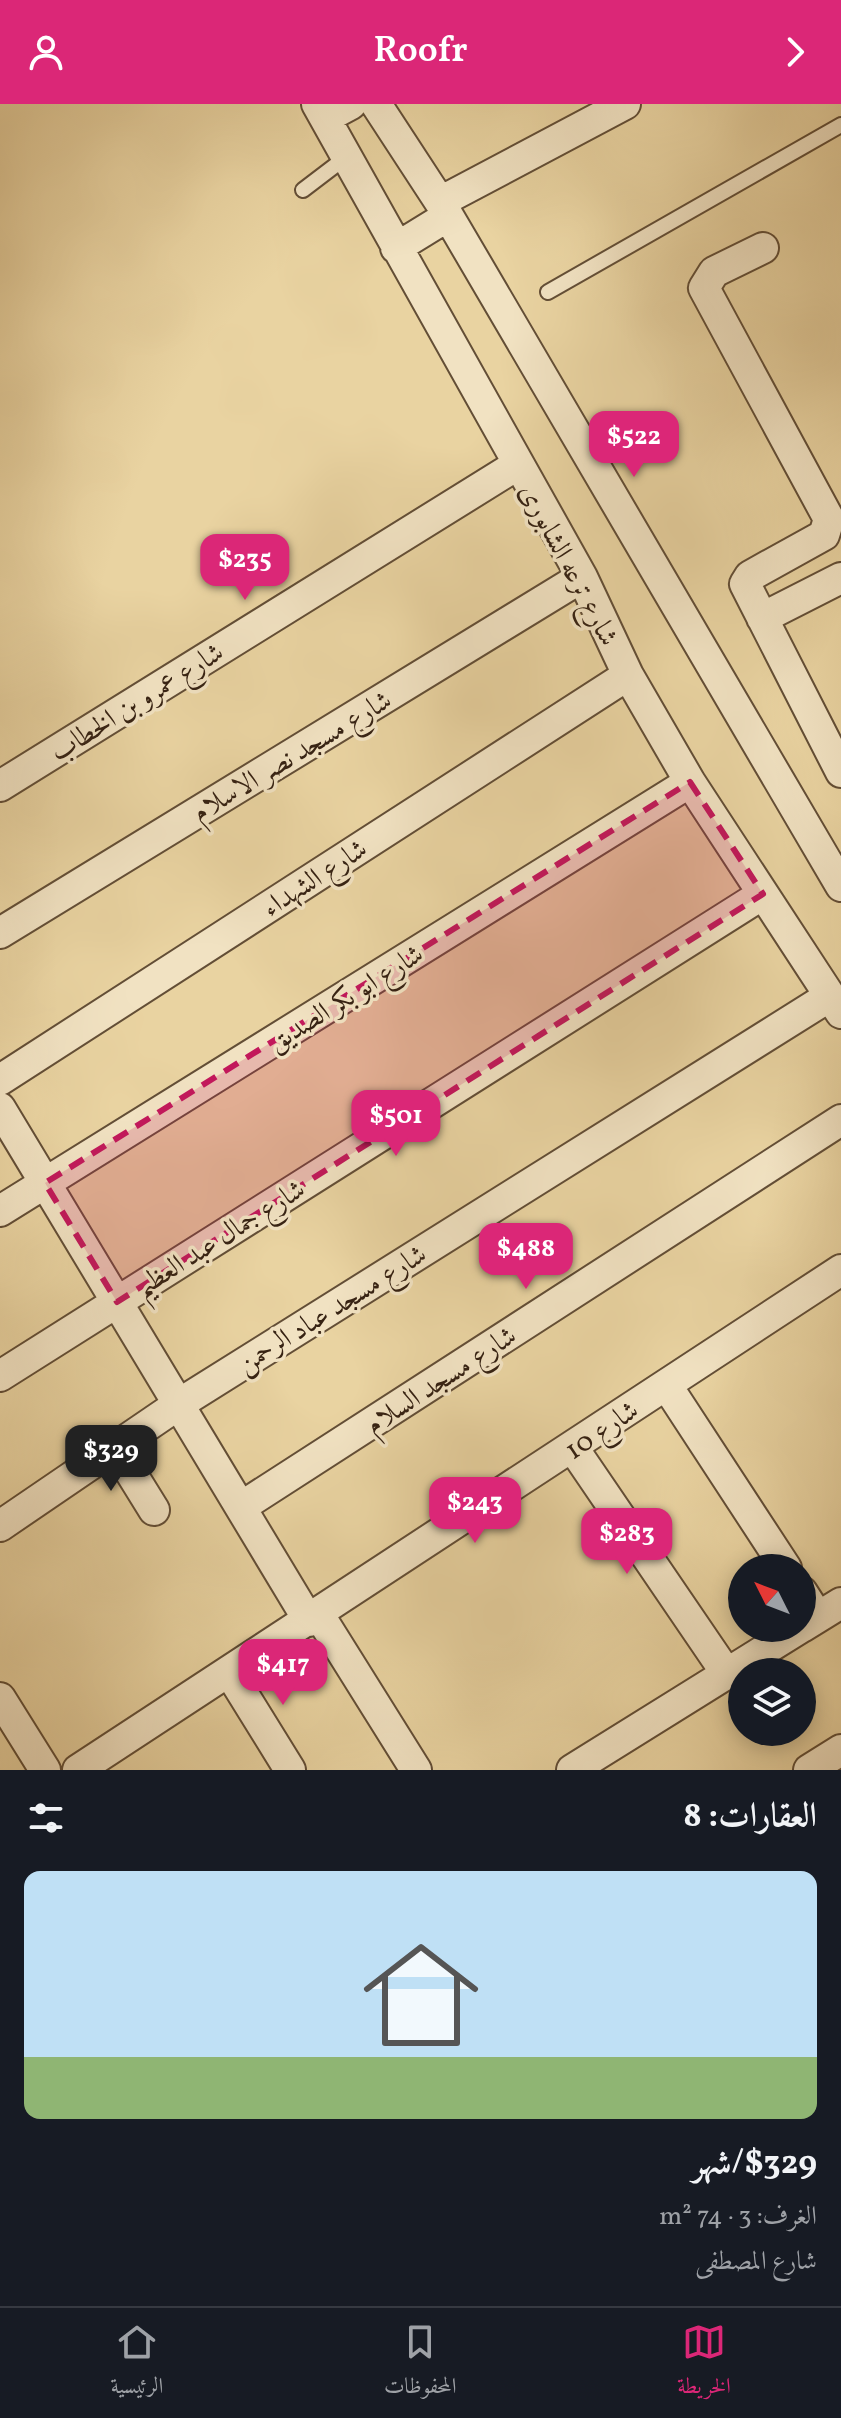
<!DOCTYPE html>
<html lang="ar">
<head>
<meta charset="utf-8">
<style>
  body { margin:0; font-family:Vollkorn,Amiri,serif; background:#242831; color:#f1f3f6; direction:rtl; height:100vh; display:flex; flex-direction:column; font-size:30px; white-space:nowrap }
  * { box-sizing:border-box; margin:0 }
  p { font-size:26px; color:#9ea1a6 }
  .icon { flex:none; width:44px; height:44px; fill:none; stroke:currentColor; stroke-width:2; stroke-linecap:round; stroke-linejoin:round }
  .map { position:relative; height:1666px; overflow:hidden; direction:ltr }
  .details { display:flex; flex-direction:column; background:#171b24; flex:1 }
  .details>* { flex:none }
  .needle { width:52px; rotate:312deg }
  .buttons { position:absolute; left:728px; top:1450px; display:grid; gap:16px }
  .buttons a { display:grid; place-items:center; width:88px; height:88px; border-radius:50%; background:#171b24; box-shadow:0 4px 20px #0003; font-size:40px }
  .price { position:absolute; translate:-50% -68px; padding:0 18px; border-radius:16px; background:#db2777; color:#fff; font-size:26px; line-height:52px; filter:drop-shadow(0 2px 4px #0008) }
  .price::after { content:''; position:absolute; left:50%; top:48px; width:24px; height:18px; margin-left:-12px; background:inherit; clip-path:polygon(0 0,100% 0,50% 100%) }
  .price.current { background:#222; color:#fff }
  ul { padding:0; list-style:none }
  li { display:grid; align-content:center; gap:16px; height:424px; padding:0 24px }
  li+li { border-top:2px solid #363941 }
  li span { display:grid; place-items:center; height:248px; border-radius:16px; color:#555 }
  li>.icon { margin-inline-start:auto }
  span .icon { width:144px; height:144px; fill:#fffc; stroke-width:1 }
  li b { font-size:34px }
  h2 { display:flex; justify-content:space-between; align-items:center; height:96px; padding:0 24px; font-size:34px }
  header { display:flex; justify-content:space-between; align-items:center; height:104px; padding:0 24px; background:#db2777; color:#fff; font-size:36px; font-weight:600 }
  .menu { display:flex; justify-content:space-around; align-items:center; height:112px; border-top:2px solid #363941; background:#171b24; font-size:22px; color:#9ea1a6 }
  .menu a { display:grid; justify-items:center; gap:4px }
  .menu .current { color:#db2777 }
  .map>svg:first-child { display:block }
</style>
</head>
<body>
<header><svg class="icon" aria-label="forward" viewBox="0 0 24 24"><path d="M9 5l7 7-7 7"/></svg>Roofr<svg class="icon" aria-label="person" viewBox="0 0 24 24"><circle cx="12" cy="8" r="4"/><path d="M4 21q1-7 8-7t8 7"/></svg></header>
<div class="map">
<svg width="841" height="1666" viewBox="0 0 841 1666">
  <rect width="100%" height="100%" fill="#e9d3a1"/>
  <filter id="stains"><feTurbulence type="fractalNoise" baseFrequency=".0025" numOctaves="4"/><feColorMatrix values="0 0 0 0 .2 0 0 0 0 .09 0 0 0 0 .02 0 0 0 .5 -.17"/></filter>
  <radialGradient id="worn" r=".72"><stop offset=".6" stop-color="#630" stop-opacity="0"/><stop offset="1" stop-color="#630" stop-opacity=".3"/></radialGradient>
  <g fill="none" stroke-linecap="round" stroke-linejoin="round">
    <defs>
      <path id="lane" d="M303 86 345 54
        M548 188 841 21"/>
      <path id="street" d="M317 0 582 473 628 571 690 678 841 909
        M376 0 440 98 841 782
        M325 14 351 0
        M440 98 625 0
        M396 144 448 112
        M763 144 714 168 704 184 829 415 824 431 750 472 745 480 841 668
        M762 514 841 474
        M0 682 517 361
        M0 829 582 473
        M0 976 628 571
        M0 1004 309 1517
        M0 1107 690 678
        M0 1272 763 790
        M667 1282 786 1464
        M115 1343 154 1406
        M573 1344 727 1570
        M241 1403 841 1016
        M0 1422 179 1300 830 892
        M802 1488 818 1513
        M319 1511 416 1666
        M802 1523 841 1499
        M230 1569 290 1666
        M0 1594 45 1666
        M78 1666 841 1166
        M572 1666 800 1524
        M809 1666 841 1646"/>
    </defs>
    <use href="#lane" stroke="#634e36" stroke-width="18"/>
    <use href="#street" stroke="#634e36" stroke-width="34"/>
    <use href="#lane" stroke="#f1e2c2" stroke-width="14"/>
    <use href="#street" stroke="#f1e2c2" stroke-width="30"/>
  </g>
  <path fill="#c2185b" fill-opacity="0.2" stroke="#c2185b" stroke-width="6" stroke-dasharray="16 10" stroke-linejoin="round" d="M690 678 763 790 117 1198 45 1079Z"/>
  <g text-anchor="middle" stroke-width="7" stroke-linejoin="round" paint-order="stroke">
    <g font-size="28" fill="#362213" stroke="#f1e2c2">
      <text transform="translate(570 460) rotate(62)" y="10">شارع ترعه الشابورى</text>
      <text transform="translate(136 597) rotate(-32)" y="10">شارع عمرو بن الخطاب</text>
      <text transform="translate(291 651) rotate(-31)" y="10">شارع مسجد نصر الاسلام</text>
      <text transform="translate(314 773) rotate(-33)" y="10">شارع الشهداء</text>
      <text transform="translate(345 893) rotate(-32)" y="10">شارع ابو بكر الصديق</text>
      <text transform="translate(219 1133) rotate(-32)" y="10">شارع جمال عبد العظيم</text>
      <text transform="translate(331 1204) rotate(-32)" y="10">شارع مسجد عباد الرحمن</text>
      <text transform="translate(440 1275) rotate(-33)" y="10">شارع مسجد السلام</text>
      <text transform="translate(601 1325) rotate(-34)" y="10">شارع 10</text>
    </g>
  </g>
  <rect width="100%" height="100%" filter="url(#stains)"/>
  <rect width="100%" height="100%" fill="url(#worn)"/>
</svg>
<div class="buttons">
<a><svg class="needle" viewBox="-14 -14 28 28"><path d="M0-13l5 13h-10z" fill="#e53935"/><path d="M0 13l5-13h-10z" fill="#9ea1a6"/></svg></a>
<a><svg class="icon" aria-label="layers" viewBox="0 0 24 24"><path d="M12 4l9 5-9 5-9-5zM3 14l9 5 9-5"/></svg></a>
</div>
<b class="price" style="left:634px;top:375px">$522</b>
<b class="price" style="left:245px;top:498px">$235</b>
<b class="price" style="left:396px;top:1054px">$501</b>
<b class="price" style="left:526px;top:1187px">$488</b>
<b class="price current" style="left:111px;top:1389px">$329</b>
<b class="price" style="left:475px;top:1441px">$243</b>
<b class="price" style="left:627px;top:1472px">$283</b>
<b class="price" style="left:283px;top:1603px">$417</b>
</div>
<section class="details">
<h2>العقارات: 8<svg class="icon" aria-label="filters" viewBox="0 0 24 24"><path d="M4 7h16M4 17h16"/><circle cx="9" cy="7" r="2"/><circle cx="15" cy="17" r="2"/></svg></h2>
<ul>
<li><span style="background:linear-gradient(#bfe0f5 75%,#8fb573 0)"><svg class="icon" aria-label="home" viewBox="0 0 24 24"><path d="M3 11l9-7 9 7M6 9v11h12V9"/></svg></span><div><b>$329/شهر</b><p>الغرف: 3 · 74 m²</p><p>شارع المصطفى</p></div></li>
</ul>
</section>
<nav class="menu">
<a class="current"><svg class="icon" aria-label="map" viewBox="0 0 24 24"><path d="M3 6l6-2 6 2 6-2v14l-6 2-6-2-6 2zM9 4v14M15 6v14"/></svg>الخريطة</a>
<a><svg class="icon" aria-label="saved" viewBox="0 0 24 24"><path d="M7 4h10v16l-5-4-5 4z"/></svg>المحفوظات</a>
<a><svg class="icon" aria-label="home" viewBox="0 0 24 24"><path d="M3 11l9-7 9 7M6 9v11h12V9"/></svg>الرئيسية</a>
</nav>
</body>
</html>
